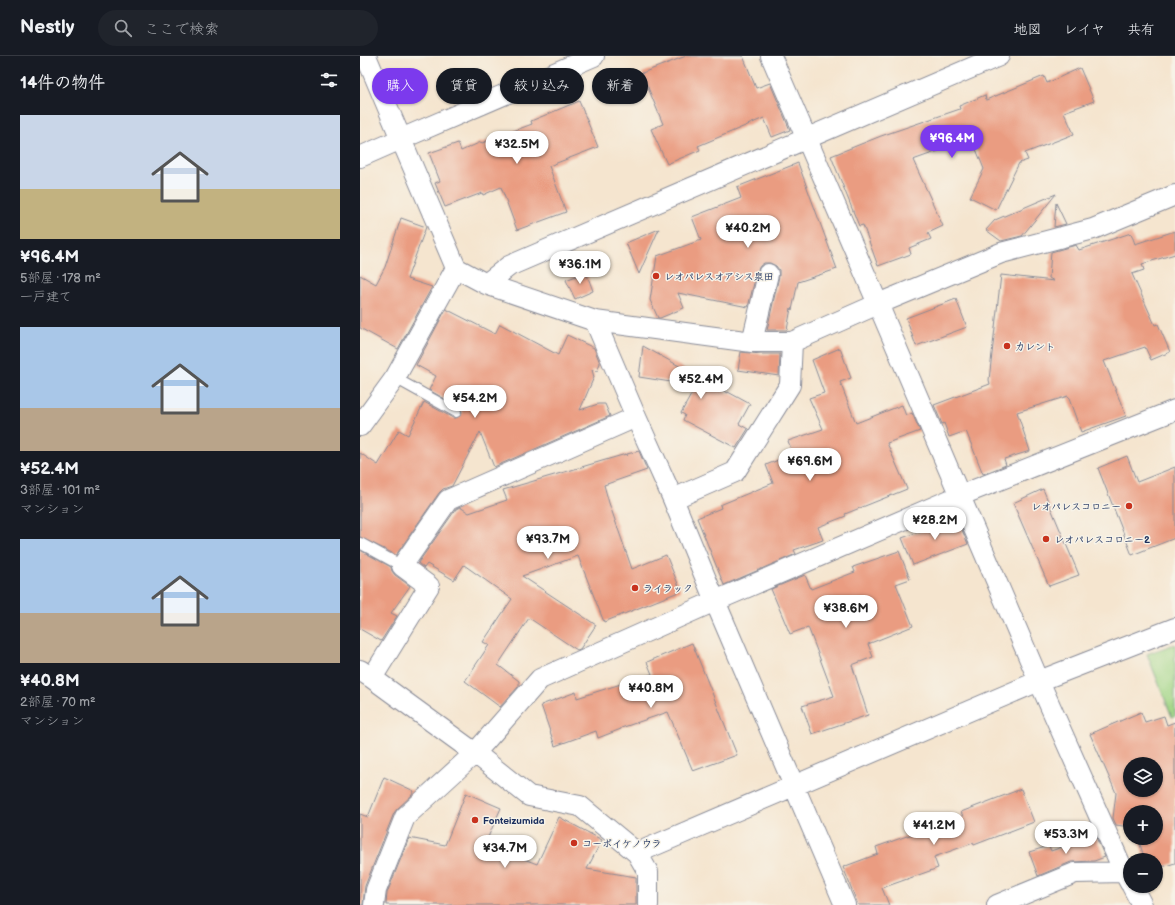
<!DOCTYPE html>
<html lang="ja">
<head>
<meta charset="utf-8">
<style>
  body { margin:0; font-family:"Balsamiq Sans","Klee One",sans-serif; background:#20242c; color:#f1f3f6; height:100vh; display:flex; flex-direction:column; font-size:15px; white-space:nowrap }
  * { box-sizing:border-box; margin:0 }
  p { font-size:13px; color:#9ea1a6 }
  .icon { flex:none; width:22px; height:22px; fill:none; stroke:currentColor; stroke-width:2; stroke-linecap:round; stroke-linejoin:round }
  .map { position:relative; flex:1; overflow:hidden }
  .details { display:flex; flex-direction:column; background:#171b24; width:360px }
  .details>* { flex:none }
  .top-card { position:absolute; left:12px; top:12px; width:380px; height:36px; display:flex; gap:8px }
  .tools { position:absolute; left:763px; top:701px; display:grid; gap:8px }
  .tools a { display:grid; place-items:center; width:40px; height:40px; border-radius:50%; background:#171b24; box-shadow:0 1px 3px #0004; font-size:20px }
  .price { position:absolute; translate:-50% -34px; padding:0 9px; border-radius:14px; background:#fff; color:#222; font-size:13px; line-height:26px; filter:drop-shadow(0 1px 2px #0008) }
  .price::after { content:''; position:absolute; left:50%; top:24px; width:12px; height:9px; margin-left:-6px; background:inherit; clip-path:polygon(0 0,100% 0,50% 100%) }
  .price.selected { background:#7c3aed; color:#fff }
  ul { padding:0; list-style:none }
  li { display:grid; align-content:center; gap:8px; height:212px; padding:0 20px }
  li span { display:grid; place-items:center; height:124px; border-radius:0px; color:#555 }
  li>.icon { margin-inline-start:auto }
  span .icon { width:72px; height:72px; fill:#fffc; stroke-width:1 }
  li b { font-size:17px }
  h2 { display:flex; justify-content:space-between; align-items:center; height:48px; padding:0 20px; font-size:17px }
  .tag { padding:0 14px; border-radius:18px; background:#171b24; box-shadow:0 1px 3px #0004; font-size:14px; line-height:36px }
  .tag.selected { background:#7c3aed; color:#fff }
  header { display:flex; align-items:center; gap:24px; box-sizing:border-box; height:56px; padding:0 20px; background:#171b24; border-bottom:1px solid #363941 }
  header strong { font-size:19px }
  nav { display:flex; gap:22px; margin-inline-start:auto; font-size:14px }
  .search { width:280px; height:36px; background:#20242c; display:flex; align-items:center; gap:10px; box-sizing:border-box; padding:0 14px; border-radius:22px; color:#9ea1a6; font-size:15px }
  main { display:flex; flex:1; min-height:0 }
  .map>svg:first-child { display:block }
</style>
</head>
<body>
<header>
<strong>Nestly</strong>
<div class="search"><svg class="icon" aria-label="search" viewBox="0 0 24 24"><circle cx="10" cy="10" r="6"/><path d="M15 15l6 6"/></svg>ここで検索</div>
<nav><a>地図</a><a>レイヤ</a><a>共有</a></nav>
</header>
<main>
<section class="details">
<h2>14件の物件<svg class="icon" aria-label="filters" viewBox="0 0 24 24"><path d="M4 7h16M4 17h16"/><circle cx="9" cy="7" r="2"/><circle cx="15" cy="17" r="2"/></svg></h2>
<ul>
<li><span style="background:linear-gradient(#c9d6e8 60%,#c2b280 0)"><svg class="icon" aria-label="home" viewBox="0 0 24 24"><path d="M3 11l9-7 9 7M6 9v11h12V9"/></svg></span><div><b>¥96.4M</b><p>5部屋 · 178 m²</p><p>一戸建て</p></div></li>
<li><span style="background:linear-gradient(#a9c7e8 65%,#b9a48a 0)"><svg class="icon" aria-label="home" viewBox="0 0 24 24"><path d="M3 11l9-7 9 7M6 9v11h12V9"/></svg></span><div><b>¥52.4M</b><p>3部屋 · 101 m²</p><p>マンション</p></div></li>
<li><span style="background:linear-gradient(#a9c7e8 60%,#b9a48a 0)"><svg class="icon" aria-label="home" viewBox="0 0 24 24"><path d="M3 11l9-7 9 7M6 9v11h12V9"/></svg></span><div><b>¥40.8M</b><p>2部屋 · 70 m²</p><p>マンション</p></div></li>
</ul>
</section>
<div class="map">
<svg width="815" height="849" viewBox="0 0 815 849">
  <rect width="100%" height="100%" fill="#f7f3e8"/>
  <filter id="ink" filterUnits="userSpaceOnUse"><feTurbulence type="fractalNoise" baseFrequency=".025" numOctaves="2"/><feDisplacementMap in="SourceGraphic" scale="8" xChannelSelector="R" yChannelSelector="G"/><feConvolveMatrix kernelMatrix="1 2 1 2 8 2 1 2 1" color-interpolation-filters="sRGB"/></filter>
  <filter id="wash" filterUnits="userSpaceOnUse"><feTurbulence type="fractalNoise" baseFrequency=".012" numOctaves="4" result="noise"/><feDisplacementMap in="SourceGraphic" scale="16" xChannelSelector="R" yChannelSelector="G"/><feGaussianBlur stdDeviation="0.9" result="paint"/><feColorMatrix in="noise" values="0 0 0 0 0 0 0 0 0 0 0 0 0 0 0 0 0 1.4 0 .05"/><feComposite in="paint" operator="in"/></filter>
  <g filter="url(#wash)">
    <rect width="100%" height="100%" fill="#f5e5cf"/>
    <path fill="#a2d686" stroke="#5e8272" d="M815 588V660L812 661 787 598Z"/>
    <g id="blocks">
      <path fill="#ea9c81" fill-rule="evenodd" d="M326 0H383L396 32 410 27 430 74 412 81 404 62 338 90 340 94 307 108 291 73 303 68 282 17Z
        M720 12 734 45 704 56 714 78 665 97 668 104 659 107 636 154 610 141 624 113 612 83 553 104 583 170 568 177 571 183 549 192 551 198 518 210 503 169 499 170 471 100 521 80 600 53 599 50 625 39 626 44 684 20 687 27Z
        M219 45 238 91 189 110 206 156 157 174 141 131 123 139 122 137 85 151 75 127 80 125 69 97 98 87 101 95 121 86 122 87 172 68 171 65Z
        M438 107 477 213 438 226 432 254 431 252 427 274H407L419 220V214L416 210 410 207H404L400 210 397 215 388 251 318 237 324 252 300 262H298L290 244 297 200 341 184 332 161 381 142 377 131Z
        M696 138 662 180 641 185 626 174 635 164Z
        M696 147 706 168 694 171Z
        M41 162 66 171 47 223 72 231 38 293 0 272V219L16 228 25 211Z
        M299 173 279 218 266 187Z
        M815 175V198L782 208 784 214 772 218 795 269 798 268 810 296 791 304 785 291 744 305 766 360 721 376 708 340 657 356 670 395 644 403 646 409 623 418 606 375 589 381 584 367 582 368 574 349 630 328 629 324 641 219 694 225 689 222 691 196 716 189 719 194 771 177 775 188Z
        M226 216 233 235 215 243 206 224Z
        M596 243 607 271 556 290 546 262Z
        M86 253 135 278 140 268 198 299 207 279 234 292 240 307 237 315 232 314 234 321 220 354 238 348H245L250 360 134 411 120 376 92 430 83 433 79 437 36 499 0 481V397L18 409 39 374 48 379 64 346 93 362H96L101 359 102 356 99 351 69 334 76 320 56 309Z
        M283 290 368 337V336L390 348 379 368 388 373 376 392 323 364 325 359 321 357 336 330 279 321Z
        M480 292 491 322 480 326 496 367 542 349 546 360 552 357 560 375 527 387 547 433 485 458 486 460 458 471 463 484 434 494 436 498 364 529 337 462 361 452 360 449 413 427 406 409 433 398 428 385 463 373 449 342 464 337 452 304Z
        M381 296 401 298H420L419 320 378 314Z
        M279 395 287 414 244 429 249 447 272 513 306 499 321 535 244 566 218 500 162 520 236 569 220 593 217 594 169 562 138 609 159 625V630L140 651 105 625 129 589 123 586 152 543 104 509 94 524 67 508 64 512 58 507 96 453 100 451 109 457 147 444 143 434 266 398 267 400V398Z
        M767 400 777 426 815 411V482L772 499 738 412Z
        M683 433 719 519 689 530 653 447Z
        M597 462 608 488 553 509 542 482Z
        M0 494 31 511 32 515 35 519 50 530 31 557 37 560 21 585 0 573Z
        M539 495 550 523 536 528 553 570 508 588 513 601 492 609 508 659 452 678 442 650 474 640 448 571 430 578 411 533 445 519 451 533 495 516 493 511Z
        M332 587 377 699 333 715 308 656 261 672V673L238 682 236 675 195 690 181 649 216 636 217 642 292 618 287 606Z
        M781 656 785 666 804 660 807 669 815 666V807L796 813V804H785L778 782H796V756H770V771L756 769 753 762 756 737 730 678ZM770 708H796V734H770Z
        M24 721 54 735 52 739 37 753 34 757 5 830 3 849H0V758L8 761Z
        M661 733 674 766 614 789 613 787 574 801 578 812 522 832 529 849H498L483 811 518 798 516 791 603 760 601 756Z
        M106 737 141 752 125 788 177 808 199 761 242 784 227 813 276 821V849H26L27 837 49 782 85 789Z
        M735 779 745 801 734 805 711 806 678 820 669 796 689 790 691 795Z"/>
    </g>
  </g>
  <g filter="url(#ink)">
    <use href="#blocks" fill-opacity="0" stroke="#888a96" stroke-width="1"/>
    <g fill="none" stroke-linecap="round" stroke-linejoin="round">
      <defs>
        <path id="lane" d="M35 322 96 356
          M0 487 42 510"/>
        <path id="street" d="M6 0 41 83 234 0
          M411 0 518 248 641 197 733 173 815 139
          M0 101 41 83 96 212 35 322 0 370
          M96 212 126 228 149 210 639 0
          M126 228 235 265 276 361 313 443 355 545 485 849
          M235 265 392 286H432L518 248 679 625 764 816 770 827
          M392 286 408 218
          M815 354 599 440 355 545 180 623 115 697 169 740 220 750 277 797 679 625 815 572
          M313 443 375 416 430 329 432 286
          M0 614 12 622 115 697 45 761 16 834 14 849
          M12 622 69 530 42 510 88 444 276 361
          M277 797 288 816V849
          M772 830 782 849
          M637 849 715 817 764 816"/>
      </defs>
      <use href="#lane" stroke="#888a96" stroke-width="12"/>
      <use href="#street" stroke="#888a96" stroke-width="22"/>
      <use href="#lane" stroke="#fff" stroke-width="10"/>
      <use href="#street" stroke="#fff" stroke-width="20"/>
    </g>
  </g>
  <g fill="#c8321e" stroke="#f7f3e8" stroke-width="1.5">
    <circle cx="296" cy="220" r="4"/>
    <circle cx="647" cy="290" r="4"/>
    <circle cx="769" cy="450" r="4"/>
    <circle cx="686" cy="483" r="4"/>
    <circle cx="275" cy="532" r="4"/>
    <circle cx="115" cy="764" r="4"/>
    <circle cx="214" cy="787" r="4"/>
  </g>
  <g text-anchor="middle" stroke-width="3" stroke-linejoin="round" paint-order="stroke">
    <g font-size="10" font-weight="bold" fill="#1b2f5e" stroke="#f7f3e8" text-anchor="start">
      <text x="304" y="224">レオパレスオアシス泉田</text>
      <text x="655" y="294">カレント</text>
      <text x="761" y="454" text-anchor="end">レオパレスコロニー</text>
      <text x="694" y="487">レオパレスコロニー2</text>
      <text x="283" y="536">ライラック</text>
      <text x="123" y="768">Fonteizumida</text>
      <text x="222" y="791">コーポイケノウラ</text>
    </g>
  </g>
</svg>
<div class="tools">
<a><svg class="icon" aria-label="layers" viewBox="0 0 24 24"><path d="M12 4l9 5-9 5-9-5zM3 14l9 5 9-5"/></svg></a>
<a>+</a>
<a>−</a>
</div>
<b class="price selected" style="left:592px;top:103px">¥96.4M</b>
<b class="price" style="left:157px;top:109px">¥32.5M</b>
<b class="price" style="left:388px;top:193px">¥40.2M</b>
<b class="price" style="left:220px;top:229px">¥36.1M</b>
<b class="price" style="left:341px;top:344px">¥52.4M</b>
<b class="price" style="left:115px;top:363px">¥54.2M</b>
<b class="price" style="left:450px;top:426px">¥69.6M</b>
<b class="price" style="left:575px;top:485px">¥28.2M</b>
<b class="price" style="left:188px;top:504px">¥93.7M</b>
<b class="price" style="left:486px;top:573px">¥38.6M</b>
<b class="price" style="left:291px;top:653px">¥40.8M</b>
<b class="price" style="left:574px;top:790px">¥41.2M</b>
<b class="price" style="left:706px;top:799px">¥53.3M</b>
<b class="price" style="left:145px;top:813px">¥34.7M</b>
<div class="top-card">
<a class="tag selected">購入</a>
<a class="tag">賃貸</a>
<a class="tag">絞り込み</a>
<a class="tag">新着</a>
</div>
</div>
</main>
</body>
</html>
